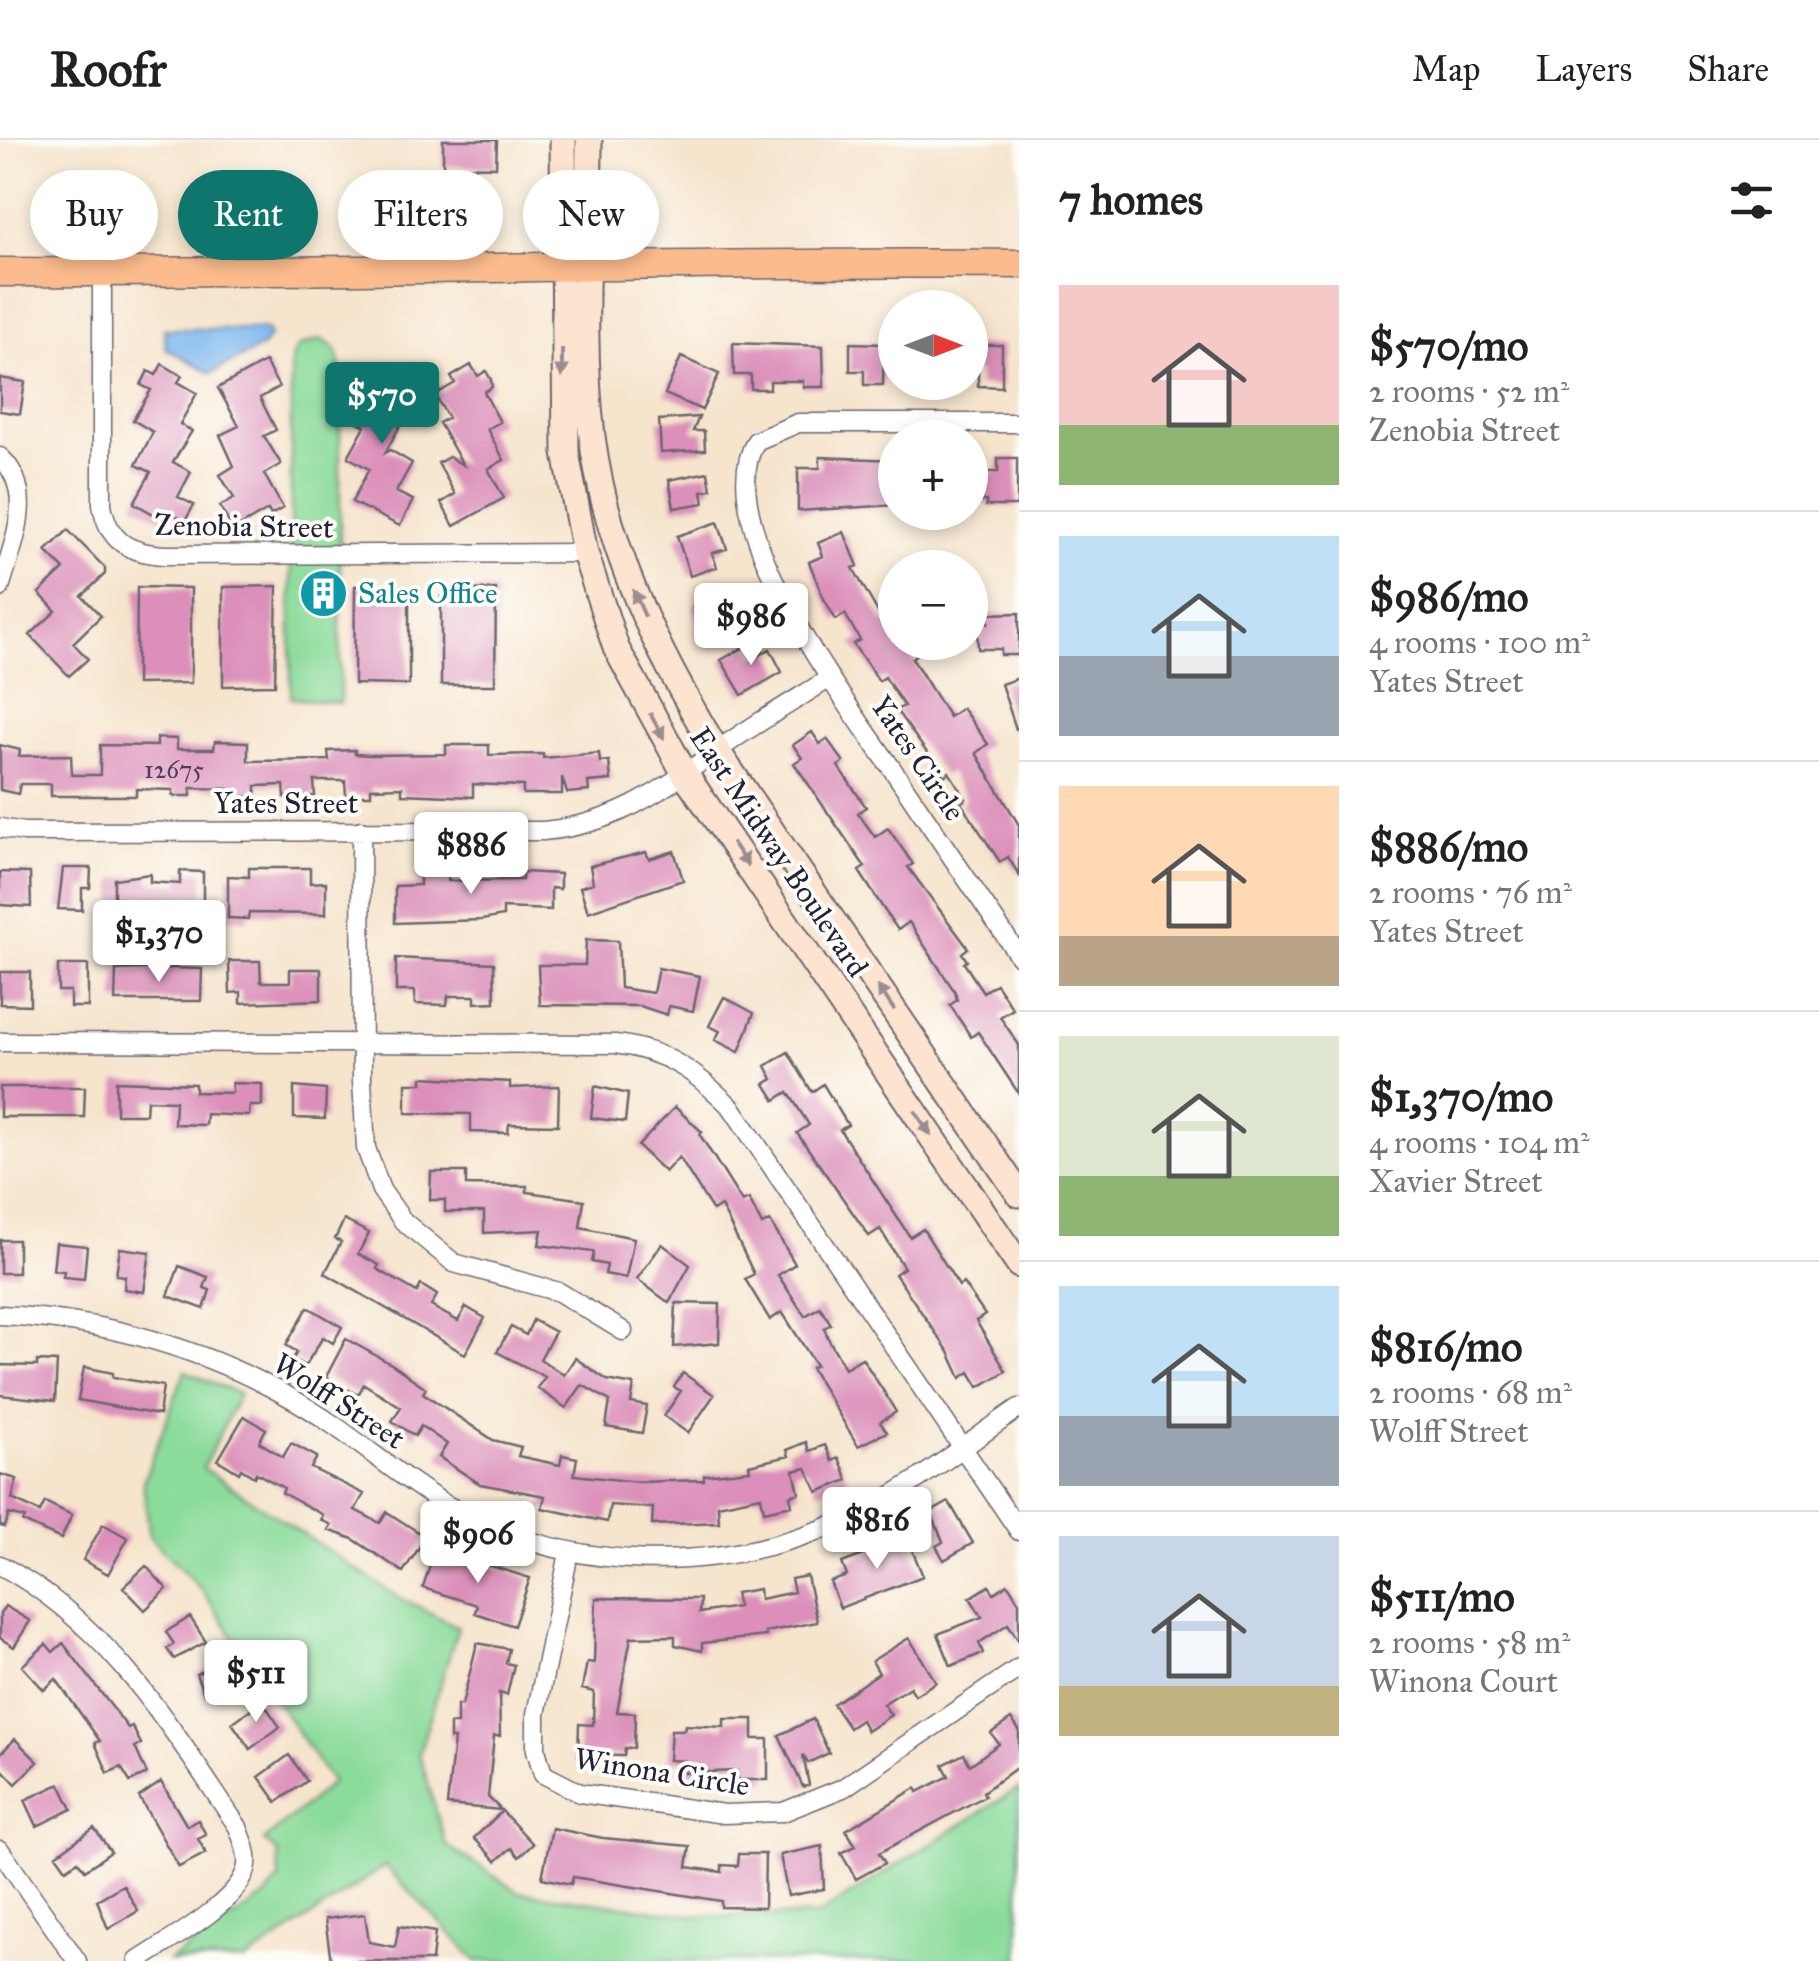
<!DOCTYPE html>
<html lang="en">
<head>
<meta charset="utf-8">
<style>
  body { margin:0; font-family:"IM FELL Great Primer",serif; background:#f2f2f2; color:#222; height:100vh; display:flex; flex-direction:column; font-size:38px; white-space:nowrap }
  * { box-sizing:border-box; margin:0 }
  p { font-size:32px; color:#767676 }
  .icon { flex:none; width:55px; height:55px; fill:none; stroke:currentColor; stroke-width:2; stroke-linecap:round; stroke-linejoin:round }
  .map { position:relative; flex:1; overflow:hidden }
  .side { display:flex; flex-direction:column; background:#fff; width:800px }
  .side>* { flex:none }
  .top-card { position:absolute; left:30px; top:30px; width:838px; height:90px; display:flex; gap:20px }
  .needle { width:65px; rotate:90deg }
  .fabs { position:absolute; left:878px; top:150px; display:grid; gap:20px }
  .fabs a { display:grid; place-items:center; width:110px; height:110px; border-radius:50%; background:#fff; box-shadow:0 5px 15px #0003; font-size:50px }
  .price { position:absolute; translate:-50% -85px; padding:0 22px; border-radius:10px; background:#fff; color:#222; font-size:32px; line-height:65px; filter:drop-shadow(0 2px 5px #0008) }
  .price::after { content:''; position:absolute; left:50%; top:60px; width:30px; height:22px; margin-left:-15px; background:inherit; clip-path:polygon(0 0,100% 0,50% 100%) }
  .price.current { background:#0f766e; color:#fff }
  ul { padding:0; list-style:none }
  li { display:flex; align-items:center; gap:30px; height:250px; padding:0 40px }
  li+li { border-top:2px solid #e0e0e0 }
  li span { display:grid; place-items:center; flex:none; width:280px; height:200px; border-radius:0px; color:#555 }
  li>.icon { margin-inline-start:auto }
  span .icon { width:120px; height:120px; fill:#fffc; stroke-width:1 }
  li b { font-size:42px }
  h2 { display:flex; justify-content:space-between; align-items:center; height:120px; padding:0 40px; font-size:42px }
  .tag { padding:0 35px; border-radius:45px; background:#fff; box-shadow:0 5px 15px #0003; font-size:35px; line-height:90px }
  .tag.current { background:#0f766e; color:#fff }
  header { display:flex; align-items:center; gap:60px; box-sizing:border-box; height:140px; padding:0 50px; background:#fff; border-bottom:2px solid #e0e0e0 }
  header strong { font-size:48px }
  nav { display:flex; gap:55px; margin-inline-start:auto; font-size:35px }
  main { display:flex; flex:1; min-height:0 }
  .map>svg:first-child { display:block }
</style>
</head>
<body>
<header>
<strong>Roofr</strong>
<nav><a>Map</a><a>Layers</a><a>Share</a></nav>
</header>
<main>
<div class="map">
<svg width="1019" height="1821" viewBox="0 0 1019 1821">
  <rect width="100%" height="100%" fill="#fdfcf7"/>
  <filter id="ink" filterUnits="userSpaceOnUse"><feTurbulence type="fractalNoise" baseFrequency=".01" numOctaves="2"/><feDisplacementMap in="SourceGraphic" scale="20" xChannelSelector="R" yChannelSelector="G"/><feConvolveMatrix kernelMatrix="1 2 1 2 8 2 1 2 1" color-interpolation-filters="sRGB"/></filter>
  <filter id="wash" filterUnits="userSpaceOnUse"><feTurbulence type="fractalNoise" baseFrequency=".0048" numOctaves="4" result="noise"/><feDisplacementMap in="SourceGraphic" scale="40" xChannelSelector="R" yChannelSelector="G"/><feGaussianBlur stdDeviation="2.25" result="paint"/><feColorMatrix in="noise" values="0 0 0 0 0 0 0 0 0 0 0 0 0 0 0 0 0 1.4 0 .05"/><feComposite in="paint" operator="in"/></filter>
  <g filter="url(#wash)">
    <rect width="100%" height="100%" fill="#f6e4cc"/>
    <path fill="#8bdb9b" stroke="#567e6b" stroke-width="2.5" d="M321 199 335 208 340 223V563L291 558V222L297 207Z
      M185 1231 239 1254 203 1328 395 1455 458 1487 419 1613 446 1705 519 1752 697 1776H817L1019 1648V1821H477L385 1726 246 1821H169L265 1757 279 1740 278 1713 264 1701 332 1643 201 1449 150 1397 143 1342Z"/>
    <path fill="#7eb8ef" stroke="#506d95" stroke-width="2.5" d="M164 189H266L270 195 262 207 211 233 166 208Z"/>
    <g id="blocks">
      <path fill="#db8fba" d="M443 0H497L496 27 443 26Z
        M733 203 823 206 824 247H803V241H770V249H751V235H734Z
        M850 203 884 204 883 245H864V231H850Z
        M970 205H1002V247L978 246V231H970Z
        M681 217 719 234 702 270 665 254Z
        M265 222 279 247 260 258 276 290 264 296 281 324 264 334 283 368 271 375 268 370 233 390 220 366 234 358 220 335 234 326 220 295 239 286 218 248Z
        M162 224 182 236 178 242 197 253 180 284 192 291 173 322 191 332 178 357 194 365 185 381 169 372 164 380 134 363 151 332 136 325 153 292 133 280 151 250 141 245 148 231 156 235Z
        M376 224 400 238 396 246 416 257 385 313 390 310 412 323 396 352 413 360 400 386 352 362 369 329 348 317 365 286 356 281 372 255 358 247Z
        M471 225 478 236 486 231 491 240 492 247 484 252 500 282 487 289 504 320 488 329 504 358 454 386 441 363 455 354 438 323 449 317 463 325 439 283 448 278 435 255 455 243 451 237Z
        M0 238 25 242 20 274 0 271Z
        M699 277 693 291H704L705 310 661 313 659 280Z
        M820 317 895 320V365L798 371V328H820Z
        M998 318H1017V366H986V361H979V332H998Z
        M708 332 711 349 702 351 704 363 674 368 669 340Z
        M718 382 727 409 712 413 717 427 690 436 677 396Z
        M68 390 105 428V434L82 456 101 476 73 503 88 519 69 536 30 495 56 471 39 453 64 429 46 411Z
        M844 392 858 426 853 428 884 483 895 476V502H912L919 513 912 518 949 577 962 568 988 604 976 613 1019 685V735L1008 717 1000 722 961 663 966 659 949 632 944 636 896 570 904 566 885 537 879 541 853 504 860 500 845 474 836 480 823 457 809 422 823 416 818 403Z
        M277 446 275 545 223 546V447Z
        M355 446 409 447V545L354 544Z
        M137 447 191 448V543L136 544Z
        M732 448 743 478 706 495 693 466Z
        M496 449 495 545H441V457H466V450Z
        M1019 473V515H1001V509H978L977 484 988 483V474Z
        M748 505 755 517 770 509 782 532 742 555 721 520Z
        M1019 538V588L1016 589 1001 544Z
        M812 592 820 604 827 599 844 622 838 626 866 667 858 673 875 697 888 688 913 724 908 727 968 808 962 813 967 821 964 823 983 852 996 844 1013 869 1000 877 1019 905V954L978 892 971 897 950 865 957 860 955 852 909 782 898 790 883 768 859 731 865 727 794 623 802 618 793 605Z
        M157 598 177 599V609H214L215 601 248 602V621L329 620 328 611 355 610V614L370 615 446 614V605H489V615L543 614V618L599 613 600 622 609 621 611 640 588 642 589 651 567 653 562 637V654H523V646L473 644V657L402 654V647L371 648V655H346L345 641H314L315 656 285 657 284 645 256 646V657L228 656 229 649 191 648V656H173V650L136 649V656H51V644H20L18 654 0 650V605L20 610 19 616 71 615 72 635H100V605L157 606Z
        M674 711 683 740 588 772 580 747 593 743 590 726 646 712 649 719Z
        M63 728H91L90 748H82V770L58 769Z
        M249 728H310V743L326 742V774L249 773 248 779 228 778V736L249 737Z
        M420 730H448V741L522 740V732L560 734V749L551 748V770L503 768V776L482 780 395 783V746L420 745Z
        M180 731 203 732V770L149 768V778L114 777V739L150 734V742L180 744Z
        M0 732 30 733 31 767 0 765Z
        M586 800 618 801 620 848 653 853 658 828 700 836 693 871 669 866 667 875 640 866 540 865 538 825H585Z
        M396 818 494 823 495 862 475 863V856H448L447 865 415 864V851H396Z
        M229 821H260L261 842H290V829H321V860L241 863V852L230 853Z
        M58 825H88V867H70V851H58Z
        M170 828 202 829 201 861H115L116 830Z
        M0 832H30V865L0 864Z
        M724 857 754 873 739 912 715 900 720 891 709 886Z
        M788 912 812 952 823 944 848 985 840 990 910 1097 923 1089 959 1146 963 1143 985 1175 976 1181 1006 1231 979 1247 970 1232 961 1238 949 1212 895 1134 904 1128 880 1089 869 1096 797 993 809 985 788 952 775 960 765 944 773 939 766 926Z
        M422 937 510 942V948L559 946 558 985 509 984 508 993 471 992V974L406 973V943H422Z
        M116 941 195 944V952L232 953V943L262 944V966H250L249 976 206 974 205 985 174 984 175 961 147 960 146 974H116Z
        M595 946 628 954 625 982 591 978Z
        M0 947H85L84 977H0Z
        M294 947 326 950 325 979 294 978Z
        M675 967 702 992 700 995 742 1062 749 1059 762 1085 770 1081 795 1124 778 1135 805 1176 820 1167 831 1184 824 1188 829 1200 845 1228 862 1218 884 1252 896 1272 880 1282 887 1292 858 1306 811 1228 816 1225 782 1172 770 1180 745 1139 754 1134 721 1066 713 1071 679 1017 665 1032 638 1006Z
        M431 1032H466V1045L527 1046V1052L584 1060 580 1087 634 1098 626 1138 605 1134 607 1125 592 1122 594 1112 539 1105 542 1090 484 1093V1072H445V1060H430Z
        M344 1080 369 1093 358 1114 379 1125 377 1129 417 1152 421 1145 437 1155 431 1166 458 1181 466 1167 485 1178 465 1214 325 1133 341 1102 335 1099Z
        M0 1100H18V1133H0Z
        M56 1103 87 1106 84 1139 63 1137 64 1131 53 1130Z
        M662 1104 690 1125 669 1163 637 1139Z
        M120 1108 150 1112 144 1152 124 1149 125 1136 116 1135Z
        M179 1126 208 1137 204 1148 210 1150 204 1169 168 1156Z
        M676 1163 720 1164 719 1203 674 1207Z
        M308 1167 342 1187 333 1203 323 1197 305 1226 293 1219 297 1212 286 1205Z
        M533 1180 555 1192 540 1219 564 1235 575 1218 607 1240 634 1245 631 1263 647 1266 642 1293 606 1287 610 1261 582 1245 566 1268 537 1248 545 1237 497 1212 511 1187 526 1195Z
        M346 1199 393 1225 426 1248 423 1253 493 1300 521 1307 518 1316 560 1325 562 1315 577 1318 574 1335 638 1342 704 1340V1335L750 1330 749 1325 789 1316 787 1310 806 1302 809 1311 825 1305 832 1321 839 1318 848 1340 818 1352 806 1328 794 1331 799 1353 790 1356 792 1365 764 1371 761 1356 718 1365 719 1382 652 1385 653 1368 610 1365 607 1382 542 1368 545 1356 480 1344 439 1317 447 1304 421 1286 415 1296 392 1281 401 1267 364 1244 358 1255 326 1237Z
        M37 1221 57 1222 55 1261 0 1255V1225L37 1226Z
        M84 1227 113 1233V1237L163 1246 159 1275 78 1260Z
        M683 1233 714 1255 688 1293 664 1276 681 1251 674 1247Z
        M244 1276 266 1289 259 1302 283 1317 291 1303 317 1317 311 1328 364 1354 355 1370 380 1383 387 1372 426 1397 403 1432 353 1399 328 1390 331 1385 321 1380 323 1375 282 1353 284 1348 256 1333 254 1337 241 1329 239 1333 218 1320Z
        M0 1334 17 1339 12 1359 40 1372 45 1362 72 1375 61 1399 23 1382 25 1378 9 1374 5 1387 0 1386Z
        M949 1362 973 1403 944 1420 936 1406 943 1402 931 1372Z
        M103 1384 128 1398 108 1434 83 1420Z
        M905 1393 923 1436 840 1468 830 1442 847 1436 842 1423 889 1405 887 1401Z
        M435 1409 530 1438 514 1486 475 1473 477 1465 423 1448Z
        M146 1426 167 1449 145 1470 123 1447Z
        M807 1436 817 1482 765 1492 766 1496 702 1503V1511L675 1505V1496L631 1497 617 1572 635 1573 634 1608H625L624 1616 578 1615 579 1584 593 1585 594 1552 582 1549 587 1522 594 1523 596 1458 700 1459 699 1473 738 1467 735 1453 759 1449 760 1459 794 1452 791 1439Z
        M1008 1444 1019 1462V1501L1008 1484 979 1503 983 1513 951 1526 938 1494 982 1477 970 1458 989 1446 994 1453Z
        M5 1466 30 1481 14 1507 0 1498V1474Z
        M190 1477 206 1502 174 1519 167 1509 174 1504 166 1492Z
        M909 1498 936 1542 915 1555 910 1547 883 1564 891 1575 867 1591 861 1580 849 1588 833 1564 879 1533 872 1521Z
        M63 1503 128 1588 132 1586 141 1604 135 1607 147 1634 130 1642 121 1627 108 1633 95 1603 100 1601 56 1539 44 1550 22 1526 46 1504 53 1512Z
        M477 1503 509 1509 506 1523 514 1525 507 1555 499 1553 500 1596H494L488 1657 501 1670 447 1665 454 1599H450V1584H457V1565H462Z
        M233 1518 245 1546 219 1558 215 1549 204 1554 196 1534Z
        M262 1561 280 1587 250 1609 232 1583Z
        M724 1579H753V1599H768V1640H737V1631L684 1633 685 1621 669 1620 671 1590H684L685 1585 724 1587Z
        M813 1579 829 1613 808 1623 803 1615 809 1645 803 1647 779 1595Z
        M1011 1579 1019 1590V1626L983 1652 985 1656 879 1713 885 1723 856 1739 841 1713 856 1706 846 1690 916 1648 918 1652 949 1636 943 1625 964 1614 970 1625 999 1604 991 1593Z
        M15 1599 38 1622 16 1644 0 1627V1614Z
        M289 1615 307 1641 277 1662 259 1637Z
        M161 1642 187 1686 198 1680 206 1695 198 1699 206 1713 179 1727 139 1657Z
        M60 1644 72 1669 37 1686 25 1660Z
        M502 1671 533 1704 519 1717 511 1708 496 1721 474 1698Z
        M94 1688 111 1712 85 1730 78 1721 66 1729 56 1715Z
        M552 1688 603 1698 690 1706 687 1727 722 1732V1725L738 1726 739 1714H765L764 1768 721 1767V1761L573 1737 571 1744 542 1738Z
        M822 1706 824 1749 788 1756 780 1715Z
        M123 1745 138 1771 108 1789 97 1760Z
        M365 1774 369 1802 395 1807 399 1786 435 1792 432 1821H331L325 1779Z"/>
    </g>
  </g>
  <g filter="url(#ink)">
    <use href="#blocks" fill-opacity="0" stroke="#6c666e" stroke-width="2.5"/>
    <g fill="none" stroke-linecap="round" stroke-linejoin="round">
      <defs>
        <path id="minor" d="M102 133V364C108 402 129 413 165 415L585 413
          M1019 283H798L756 301C707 383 853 571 899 639 939 698 979 757 1019 816
          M0 317C38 352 12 405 0 448
          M0 688 24 692 543 691C623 684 667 645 731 601 763 579 797 559 830 538
          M361 690 362 941 366 1008 381 1050 403 1081 454 1123 559 1152 623 1191
          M0 902 615 904C666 910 696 932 732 968L1019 1391
          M0 1175C103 1180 198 1206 289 1257 344 1287 391 1332 445 1364 567 1434 712 1436 840 1382 904 1355 962 1307 1019 1268
          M569 1413 536 1574V1610L543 1634 580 1653 724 1674 783 1672 843 1648 1019 1528
          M0 1425C110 1484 171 1588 238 1687 242 1699 249 1712 247 1725 243 1761 167 1801 138 1821
          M0 1710 77 1821"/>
        <path id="secondary" d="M563 0 566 313 585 413 616 508 685 634 1019 1125
          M589 0C589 97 580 199 592 296 606 409 658 515 717 611L1019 1054"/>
        <path id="primary" d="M0 132C340 134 679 121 1019 124"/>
      </defs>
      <use href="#minor" stroke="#6c666e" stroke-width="21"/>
      <use href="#secondary" stroke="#6c666e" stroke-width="29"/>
      <use href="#primary" stroke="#6c666e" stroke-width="31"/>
      <use href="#minor" stroke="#fff" stroke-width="18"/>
      <use href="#secondary" stroke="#fde4d1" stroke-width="25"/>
      <use href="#primary" stroke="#fbbb8c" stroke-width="28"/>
    </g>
    <defs><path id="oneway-solid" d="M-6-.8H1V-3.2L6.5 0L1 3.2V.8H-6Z" transform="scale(2.5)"/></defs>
    <g fill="#9a8d8e">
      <use href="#oneway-solid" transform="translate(562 223) rotate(90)"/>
      <use href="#oneway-solid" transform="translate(639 463) rotate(-114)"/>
      <use href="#oneway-solid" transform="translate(657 586) rotate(61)"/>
      <use href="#oneway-solid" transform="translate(740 714) rotate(56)"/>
      <use href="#oneway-solid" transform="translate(886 858) rotate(-124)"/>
      <use href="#oneway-solid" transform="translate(923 983) rotate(56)"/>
    </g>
  </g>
  <defs>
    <symbol id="building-disc" viewBox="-11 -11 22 22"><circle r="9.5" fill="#0f9aa8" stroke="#fdfcf7"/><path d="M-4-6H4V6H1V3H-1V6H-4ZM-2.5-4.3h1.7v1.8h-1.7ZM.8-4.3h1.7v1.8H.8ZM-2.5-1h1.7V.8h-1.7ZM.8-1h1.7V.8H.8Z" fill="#fff"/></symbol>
  </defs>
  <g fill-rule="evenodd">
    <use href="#building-disc" x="296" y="426" width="55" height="55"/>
  </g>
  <g text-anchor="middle" stroke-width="8" stroke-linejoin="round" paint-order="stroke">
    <g font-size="25" fill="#503d5b">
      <text x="174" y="638">12675</text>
    </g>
    <g font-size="30" fill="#22223b" stroke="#fdfcf7">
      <text transform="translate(244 386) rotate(1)" y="10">Zenobia Street</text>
      <text transform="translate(918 618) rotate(56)" y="10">Yates Circle</text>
      <text x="286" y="673">Yates Street</text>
      <text transform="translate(779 712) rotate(56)" y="10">East Midway Boulevard</text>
      <text transform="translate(339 1261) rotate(33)" y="10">Wolff Street</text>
      <text transform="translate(662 1632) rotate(9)" y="10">Winona Circle</text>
    </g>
    <g font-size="30" fill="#0d838f" stroke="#fdfcf7" text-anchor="start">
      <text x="358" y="463">Sales Office</text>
    </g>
  </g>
</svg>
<div class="fabs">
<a><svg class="needle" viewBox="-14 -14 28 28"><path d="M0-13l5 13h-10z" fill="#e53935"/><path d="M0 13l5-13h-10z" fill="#767676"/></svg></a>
<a>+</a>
<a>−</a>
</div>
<b class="price current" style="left:382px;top:307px">$570</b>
<b class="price" style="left:751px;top:528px">$986</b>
<b class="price" style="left:471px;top:757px">$886</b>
<b class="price" style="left:159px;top:845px">$1,370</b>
<b class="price" style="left:877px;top:1432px">$816</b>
<b class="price" style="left:478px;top:1446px">$906</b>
<b class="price" style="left:256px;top:1585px">$511</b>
<div class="top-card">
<a class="tag">Buy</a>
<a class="tag current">Rent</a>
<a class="tag">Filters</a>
<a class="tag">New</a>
</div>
</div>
<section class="side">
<h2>7 homes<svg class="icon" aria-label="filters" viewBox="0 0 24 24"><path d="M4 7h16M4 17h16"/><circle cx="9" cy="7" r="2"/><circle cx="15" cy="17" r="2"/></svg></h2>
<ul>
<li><span style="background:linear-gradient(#f6c9c9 70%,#8fb573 0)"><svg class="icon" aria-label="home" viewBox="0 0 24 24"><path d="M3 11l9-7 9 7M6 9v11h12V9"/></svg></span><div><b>$570/mo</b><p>2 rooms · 52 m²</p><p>Zenobia Street</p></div></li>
<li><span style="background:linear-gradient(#bfe0f5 60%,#9aa5b1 0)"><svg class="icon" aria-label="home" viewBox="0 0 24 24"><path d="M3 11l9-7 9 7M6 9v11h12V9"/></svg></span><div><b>$986/mo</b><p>4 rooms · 100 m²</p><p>Yates Street</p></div></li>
<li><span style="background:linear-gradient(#ffd9b3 75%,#b9a48a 0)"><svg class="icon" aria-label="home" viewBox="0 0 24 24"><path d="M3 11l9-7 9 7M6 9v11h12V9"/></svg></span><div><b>$886/mo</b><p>2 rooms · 76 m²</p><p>Yates Street</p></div></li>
<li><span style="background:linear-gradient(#dfe7d0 70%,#8fb573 0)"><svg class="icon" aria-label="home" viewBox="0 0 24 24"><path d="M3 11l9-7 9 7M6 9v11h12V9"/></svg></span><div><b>$1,370/mo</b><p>4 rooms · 104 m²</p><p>Xavier Street</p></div></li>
<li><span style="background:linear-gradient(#bfe0f5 65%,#9aa5b1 0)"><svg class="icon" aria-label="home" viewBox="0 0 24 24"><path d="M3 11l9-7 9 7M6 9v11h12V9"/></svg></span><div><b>$816/mo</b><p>2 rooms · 68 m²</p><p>Wolff Street</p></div></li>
<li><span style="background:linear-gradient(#c9d6e8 75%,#c2b280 0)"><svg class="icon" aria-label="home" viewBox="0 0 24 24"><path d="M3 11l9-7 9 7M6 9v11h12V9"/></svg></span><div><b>$511/mo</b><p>2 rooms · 58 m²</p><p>Winona Court</p></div></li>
</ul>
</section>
</main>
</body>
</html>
